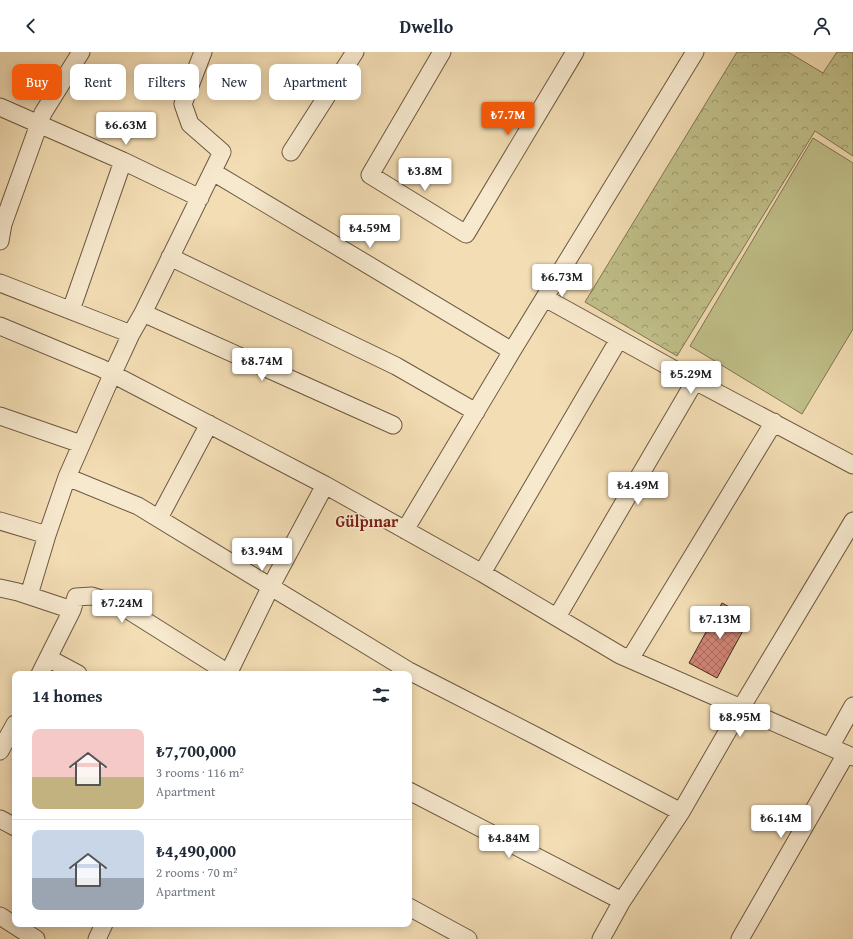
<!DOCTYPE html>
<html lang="en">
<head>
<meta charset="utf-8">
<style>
  body { margin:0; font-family:"Gentium Book Plus",serif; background:#f2f2f3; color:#1f2937; height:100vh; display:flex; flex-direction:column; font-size:15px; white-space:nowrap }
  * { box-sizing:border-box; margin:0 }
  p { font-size:13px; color:#747a83 }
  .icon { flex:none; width:22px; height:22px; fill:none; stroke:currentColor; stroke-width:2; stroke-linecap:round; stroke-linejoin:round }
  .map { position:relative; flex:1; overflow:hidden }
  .side { position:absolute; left:12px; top:619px; width:400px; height:256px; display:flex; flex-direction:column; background:#fff; border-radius:8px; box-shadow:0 2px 10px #0003 }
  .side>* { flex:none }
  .hud { position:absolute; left:12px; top:12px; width:400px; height:36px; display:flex; gap:8px }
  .price { position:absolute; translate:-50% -34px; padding:0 9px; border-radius:4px; background:#fff; color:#222; font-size:13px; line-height:26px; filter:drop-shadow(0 1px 2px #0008) }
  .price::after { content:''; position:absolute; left:50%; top:24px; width:12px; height:9px; margin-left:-6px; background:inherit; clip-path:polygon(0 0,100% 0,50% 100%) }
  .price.selected { background:#ea580c; color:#fff }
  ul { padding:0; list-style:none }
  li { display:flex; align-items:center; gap:12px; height:100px; padding:0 20px }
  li+li { border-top:1px solid #e0e1e3 }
  li span { display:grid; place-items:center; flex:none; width:112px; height:80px; border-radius:8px; color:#555 }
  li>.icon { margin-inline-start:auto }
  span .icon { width:48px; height:48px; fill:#fffc; stroke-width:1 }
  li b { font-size:17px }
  h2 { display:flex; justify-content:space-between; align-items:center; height:48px; padding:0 20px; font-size:17px }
  .tag { padding:0 14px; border-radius:8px; background:#fff; box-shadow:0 2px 10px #0003; font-size:14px; line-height:36px }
  .tag.selected { background:#ea580c; color:#fff }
  header { display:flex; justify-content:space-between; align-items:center; height:52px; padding:0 20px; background:#fff; font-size:18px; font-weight:600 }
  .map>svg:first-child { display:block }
</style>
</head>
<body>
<header><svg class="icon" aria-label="back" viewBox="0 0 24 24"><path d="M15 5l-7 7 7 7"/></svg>Dwello<svg class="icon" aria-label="person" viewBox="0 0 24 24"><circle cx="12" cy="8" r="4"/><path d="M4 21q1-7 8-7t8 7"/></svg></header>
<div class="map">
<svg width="853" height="887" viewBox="0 0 853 887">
  <defs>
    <pattern id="park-crowns" width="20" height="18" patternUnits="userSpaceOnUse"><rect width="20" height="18" fill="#c0bf89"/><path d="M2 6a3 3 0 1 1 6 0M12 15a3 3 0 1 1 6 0" fill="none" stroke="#9d9b6f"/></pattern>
    <pattern id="building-cross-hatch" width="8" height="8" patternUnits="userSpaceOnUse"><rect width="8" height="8" fill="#d18475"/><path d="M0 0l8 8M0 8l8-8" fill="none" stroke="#ab6c5f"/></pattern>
  </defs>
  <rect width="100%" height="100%" fill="#f3ddb4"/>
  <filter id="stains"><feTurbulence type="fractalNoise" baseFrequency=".005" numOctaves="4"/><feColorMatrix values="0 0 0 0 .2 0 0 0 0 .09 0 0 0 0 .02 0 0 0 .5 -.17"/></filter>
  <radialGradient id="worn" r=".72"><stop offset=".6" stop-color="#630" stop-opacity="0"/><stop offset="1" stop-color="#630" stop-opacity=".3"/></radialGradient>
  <path fill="url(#park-crowns)" stroke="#807552" d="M737 0H788L823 21 837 0H853V104L815 79 677 304 585 250Z"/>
  <path fill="#c0bf89" stroke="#807552" d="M813 86 853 111V277L802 362 690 294Z"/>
  <path fill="url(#building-cross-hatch)" stroke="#402b1b" d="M722 551 750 566 717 626 689 611Z"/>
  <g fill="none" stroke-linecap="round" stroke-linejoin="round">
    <defs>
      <path id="minor" d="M442 0 370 123 466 182 575 0
        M0 55 123 109 200 146
        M291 100 355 0
        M213 120 512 299
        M0 189 3 172 43 61 81 0
        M170 205 396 314 476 360
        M0 231 131 282
        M545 246 695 329 853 413
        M71 258 123 109
        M143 261 393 373
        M0 274 101 316 325 433 482 521 620 603 853 705
        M0 364 81 392
        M67 425 138 454 409 619 538 685 681 760
        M159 466 209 372
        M0 469 47 483
        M405 478 512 299 695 0
        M482 521 619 287
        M0 536 18 540 72 558
        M29 543 47 483 67 425 112 323 131 282 143 261 222 100 190 72 183 52 203 0
        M557 565 695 329
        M48 606 78 622
        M630 607 774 370
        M40 622 72 558 76 545 92 544 120 553 228 621
        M228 622 271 534 325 433
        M830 695 853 654
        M0 699 15 672
        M409 739 622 849
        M0 767 15 775
        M409 855 468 887
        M0 864 36 887
        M97 887 104 872
        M601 887 622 849 681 760 741 656 853 469
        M740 887 846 702"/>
    </defs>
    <use href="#minor" stroke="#6d5841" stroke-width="19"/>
    <use href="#minor" stroke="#f7e9ce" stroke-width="17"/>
  </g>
  <g text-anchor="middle" stroke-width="3" stroke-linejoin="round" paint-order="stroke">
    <g font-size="16" font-weight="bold" fill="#7a1f14" stroke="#f7e9ce">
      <text x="367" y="475">Gülpınar</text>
    </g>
  </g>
  <rect width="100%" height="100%" filter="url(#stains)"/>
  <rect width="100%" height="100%" fill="url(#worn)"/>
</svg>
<b class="price selected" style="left:508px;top:84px">₺7.7M</b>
<b class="price" style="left:126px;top:94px">₺6.63M</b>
<b class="price" style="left:425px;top:140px">₺3.8M</b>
<b class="price" style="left:370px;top:197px">₺4.59M</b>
<b class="price" style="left:562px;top:246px">₺6.73M</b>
<b class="price" style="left:262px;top:330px">₺8.74M</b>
<b class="price" style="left:691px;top:343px">₺5.29M</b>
<b class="price" style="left:638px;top:454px">₺4.49M</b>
<b class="price" style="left:262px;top:520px">₺3.94M</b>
<b class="price" style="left:122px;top:572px">₺7.24M</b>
<b class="price" style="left:720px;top:588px">₺7.13M</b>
<b class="price" style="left:740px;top:686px">₺8.95M</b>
<b class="price" style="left:781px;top:787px">₺6.14M</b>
<b class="price" style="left:509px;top:807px">₺4.84M</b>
<div class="hud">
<a class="tag selected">Buy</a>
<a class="tag">Rent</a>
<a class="tag">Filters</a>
<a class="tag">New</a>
<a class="tag">Apartment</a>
</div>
<section class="side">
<h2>14 homes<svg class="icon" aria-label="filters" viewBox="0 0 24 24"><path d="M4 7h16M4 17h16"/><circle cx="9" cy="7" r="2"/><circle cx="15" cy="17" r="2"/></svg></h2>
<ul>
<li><span style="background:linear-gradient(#f6c9c9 60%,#c2b280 0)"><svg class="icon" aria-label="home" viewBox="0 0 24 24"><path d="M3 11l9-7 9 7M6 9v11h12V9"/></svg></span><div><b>₺7,700,000</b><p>3 rooms · 116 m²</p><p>Apartment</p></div></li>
<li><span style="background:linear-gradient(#c9d6e8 60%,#9aa5b1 0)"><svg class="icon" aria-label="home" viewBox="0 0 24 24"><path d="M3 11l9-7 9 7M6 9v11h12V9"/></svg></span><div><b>₺4,490,000</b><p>2 rooms · 70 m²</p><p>Apartment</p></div></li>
</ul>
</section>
</div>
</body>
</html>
